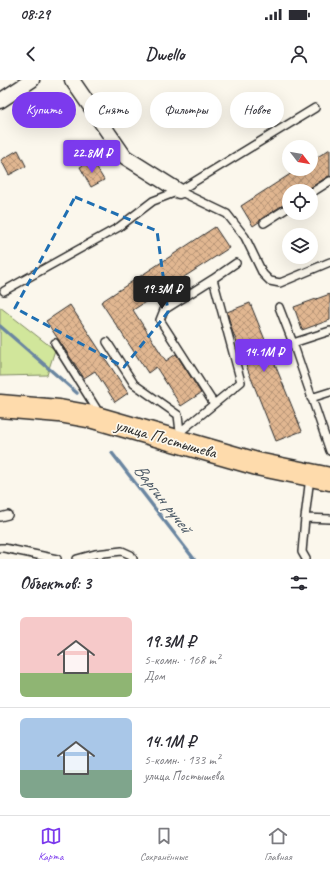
<!DOCTYPE html>
<html lang="ru">
<head>
<meta charset="utf-8">
<style>
  body { margin:0; font-family:Caveat,sans-serif; background:#f2f2f3; color:#2b2b33; height:100vh; display:flex; flex-direction:column; font-size:15px; white-space:nowrap }
  * { box-sizing:border-box; margin:0 }
  p { font-size:13px; color:#7c7c81 }
  .icon { flex:none; width:22px; height:22px; fill:none; stroke:currentColor; stroke-width:2; stroke-linecap:round; stroke-linejoin:round }
  .map { position:relative; height:479px; overflow:hidden }
  .panel { display:flex; flex-direction:column; background:#fff; flex:1 }
  .panel>* { flex:none }
  .hud { position:absolute; left:12px; top:12px; width:306px; height:36px; display:flex; gap:8px }
  .needle { width:26px; rotate:121deg }
  .buttons { position:absolute; left:282px; top:60px; display:grid; gap:8px }
  .buttons a { display:grid; place-items:center; width:36px; height:36px; border-radius:50%; background:#fff; box-shadow:0 4px 16px #0002; font-size:20px }
  .price { position:absolute; translate:-50% -34px; padding:0 9px; border-radius:4px; background:#7c3aed; color:#fff; font-size:13px; line-height:26px; filter:drop-shadow(0 1px 2px #0008) }
  .price::after { content:''; position:absolute; left:50%; top:24px; width:12px; height:9px; margin-left:-6px; background:inherit; clip-path:polygon(0 0,100% 0,50% 100%) }
  .price.selected { background:#222; color:#fff }
  ul { padding:0; list-style:none }
  li { display:flex; align-items:center; gap:12px; height:100px; padding:0 20px }
  li+li { border-top:1px solid #e1e1e2 }
  li span { display:grid; place-items:center; flex:none; width:112px; height:80px; border-radius:6px; color:#555 }
  li>.icon { margin-inline-start:auto }
  span .icon { width:48px; height:48px; fill:#fffc; stroke-width:1 }
  li b { font-size:17px }
  h2 { display:flex; justify-content:space-between; align-items:center; height:48px; padding:0 20px; font-size:17px }
  .pill { padding:0 14px; border-radius:18px; background:#fff; box-shadow:0 4px 16px #0002; font-size:14px; line-height:36px }
  .pill.selected { background:#7c3aed; color:#fff }
  .status { display:flex; justify-content:space-between; align-items:center; height:28px; padding:0 20px; background:#fff; direction:ltr }
  .status svg { height:11px; fill:currentColor }
  header { display:flex; justify-content:space-between; align-items:center; height:52px; padding:0 20px; background:#fff; font-size:18px; font-weight:700 }
  .tabs { display:flex; justify-content:space-around; align-items:center; height:56px; border-top:1px solid #e1e1e2; background:#fff; font-size:11px; color:#7c7c81 }
  .tabs a { display:grid; justify-items:center; gap:2px }
  .tabs .selected { color:#7c3aed }
  .map>svg:first-child { display:block }
</style>
</head>
<body>
<div class="status"><b>08:29</b><svg viewBox="0 0 49 12"><path d="M0 12V9h3v3zM5 12V6h3v6zM10 12V3h3v9zM15 12V0h3v12zM26 1h20v11H26zM47 4h2v5h-2z"/></svg></div>
<header><svg class="icon" aria-label="back" viewBox="0 0 24 24"><path d="M15 5l-7 7 7 7"/></svg>Dwello<svg class="icon" aria-label="person" viewBox="0 0 24 24"><circle cx="12" cy="8" r="4"/><path d="M4 21q1-7 8-7t8 7"/></svg></header>
<div class="map">
<svg width="330" height="479" viewBox="0 0 330 479">
  <defs>
    <pattern id="building-cross-hatch" width="8" height="8" patternUnits="userSpaceOnUse"><rect width="8" height="8" fill="#e1b791"/><path d="M0 0l8 8M0 8l8-8" fill="none" stroke="#b79577"/></pattern>
  </defs>
  <rect width="100%" height="100%" fill="#fbf7ec"/>
  <filter id="ink" filterUnits="userSpaceOnUse"><feTurbulence type="fractalNoise" baseFrequency=".025" numOctaves="2"/><feDisplacementMap in="SourceGraphic" scale="8" xChannelSelector="R" yChannelSelector="G"/><feConvolveMatrix kernelMatrix="1 2 1 2 8 2 1 2 1" color-interpolation-filters="sRGB"/></filter>
  <g filter="url(#ink)">
    <path fill="#d1e69b" stroke="#7e8863" d="M0 227 55 270 47 295 0 296Z"/>
    <g fill="none" stroke-linecap="round" stroke-linejoin="round">
      <path stroke="#6b86a1" stroke-width="3.5" d="M0 246 77 313
        M112 373 194 479"/>
    </g>
    <path fill="url(#building-cross-hatch)" stroke="#2b2b2b" d="M65 18 75 35 55 47 45 29Z
      M330 69V96L327 97 308 109 306 111H289V122L286 123 261 139 259 142 253 146 241 126 298 89H311V81Z
      M18 70 26 86 9 95 1 80Z
      M92 80 104 100 91 107 80 87Z
      M215 147 229 168 133 230 166 281 176 274 201 313 181 326 156 287 148 293 101 222Z
      M330 214V240L302 250 294 227Z
      M250 223 302 351 276 361 232 250 227 232Z
      M70 225 128 313 115 322 95 291 84 298 46 241Z"/>
    <g fill="none" stroke-linecap="round" stroke-linejoin="round">
      <defs>
        <path id="lane" d="M179 111 227 134 245 157 263 194 270 201 280 203 330 182
          M311 113 330 101
          M264 143 289 127
          M213 199 164 230 160 240 214 324
          M4 211 119 147 153 121 179 111 315 28
          M279 227 293 263 330 371
          M107 262 134 304 178 335 180 352
          M55 263 96 328 94 334
          M293 263 330 251
          M311 318 330 312
          M178 359 180 352 241 302 213 199 236 183
          M0 437 8 435
          M305 438 330 439
          M0 468H4L57 479
          M77 479 95 474 122 471 131 475 133 479
          M306 479 302 472 305 438 310 397"/>
        <path id="street" d="M72 0 125 77 179 111
          M0 21 32 0"/>
        <path id="primary" d="M0 326 59 331 93 337 257 384 330 399"/>
      </defs>
      <use href="#lane" stroke="#2b2b2b" stroke-width="10"/>
      <use href="#street" stroke="#2b2b2b" stroke-width="17"/>
      <use href="#primary" stroke="#2b2b2b" stroke-width="25"/>
      <use href="#lane" stroke="#fbf7ec" stroke-width="7"/>
      <use href="#street" stroke="#fbf7ec" stroke-width="14"/>
      <use href="#primary" stroke="#fedbac" stroke-width="22"/>
    </g>
  </g>
  <path fill="none" stroke="#1f6fb2" stroke-width="3" stroke-dasharray="8 5" stroke-linejoin="round" d="M75 117 157 151 168 232 124 287 15 228Z"/>
  <g text-anchor="middle" stroke-width="3.5" stroke-linejoin="round" paint-order="stroke">
    <g font-size="17" fill="#2b2b2b" stroke="#fbf7ec">
      <text transform="translate(166 358) rotate(16)" y="6">улица Постышева</text>
    </g>
    <g font-size="18" font-style="italic" fill="#4b5966" stroke="#fbf7ec">
      <text transform="translate(163 418) rotate(52)" y="6">Варгин ручей</text>
    </g>
  </g>
</svg>
<div class="buttons">
<a><svg class="needle" viewBox="-14 -14 28 28"><path d="M0-13l5 13h-10z" fill="#e53935"/><path d="M0 13l5-13h-10z" fill="#7c7c81"/></svg></a>
<a><svg class="icon" aria-label="locate" viewBox="0 0 24 24"><circle cx="12" cy="12" r="6"/><path d="M12 2v4M12 18v4M2 12h4M18 12h4"/></svg></a>
<a><svg class="icon" aria-label="layers" viewBox="0 0 24 24"><path d="M12 4l9 5-9 5-9-5zM3 14l9 5 9-5"/></svg></a>
</div>
<b class="price" style="left:92px;top:94px">22.8M ₽</b>
<b class="price selected" style="left:162px;top:230px">19.3M ₽</b>
<b class="price" style="left:264px;top:293px">14.1M ₽</b>
<div class="hud">
<a class="pill selected">Купить</a>
<a class="pill">Снять</a>
<a class="pill">Фильтры</a>
<a class="pill">Новое</a>
</div>
</div>
<section class="panel">
<h2>Объектов: 3<svg class="icon" aria-label="filters" viewBox="0 0 24 24"><path d="M4 7h16M4 17h16"/><circle cx="9" cy="7" r="2"/><circle cx="15" cy="17" r="2"/></svg></h2>
<ul>
<li><span style="background:linear-gradient(#f6c9c9 70%,#8fb573 0)"><svg class="icon" aria-label="home" viewBox="0 0 24 24"><path d="M3 11l9-7 9 7M6 9v11h12V9"/></svg></span><div><b>19.3M ₽</b><p>5-комн. · 168 m²</p><p>Дом</p></div></li>
<li><span style="background:linear-gradient(#a9c7e8 65%,#7fa58c 0)"><svg class="icon" aria-label="home" viewBox="0 0 24 24"><path d="M3 11l9-7 9 7M6 9v11h12V9"/></svg></span><div><b>14.1M ₽</b><p>5-комн. · 133 m²</p><p>улица Постышева</p></div></li>
</ul>
</section>
<nav class="tabs">
<a class="selected"><svg class="icon" aria-label="map" viewBox="0 0 24 24"><path d="M3 6l6-2 6 2 6-2v14l-6 2-6-2-6 2zM9 4v14M15 6v14"/></svg>Карта</a>
<a><svg class="icon" aria-label="saved" viewBox="0 0 24 24"><path d="M7 4h10v16l-5-4-5 4z"/></svg>Сохранённые</a>
<a><svg class="icon" aria-label="home" viewBox="0 0 24 24"><path d="M3 11l9-7 9 7M6 9v11h12V9"/></svg>Главная</a>
</nav>
</body>
</html>
